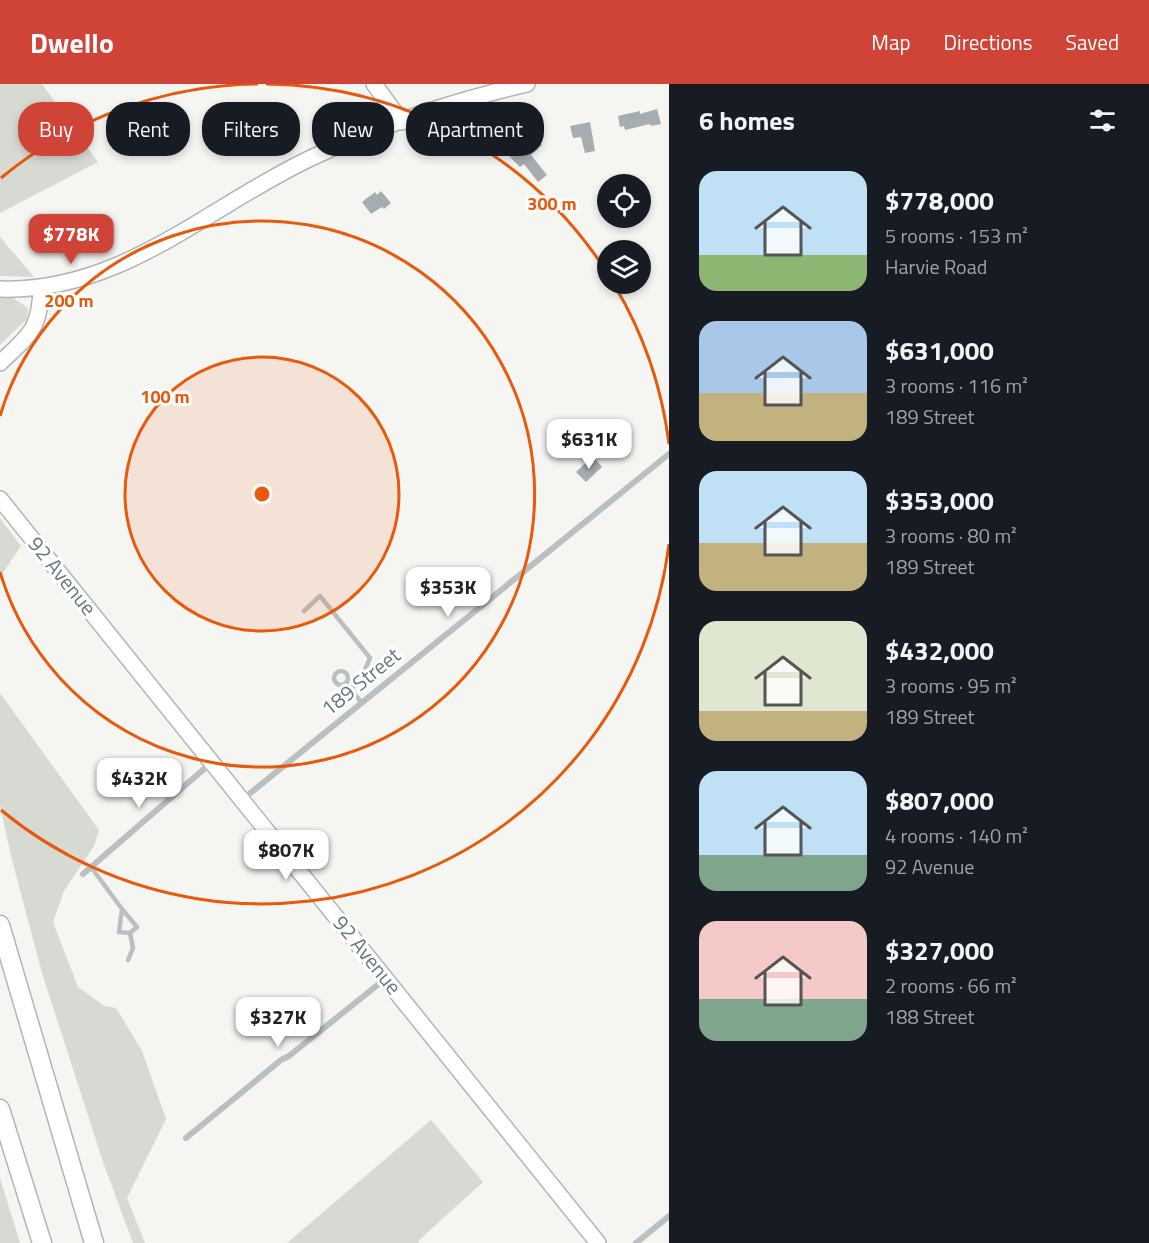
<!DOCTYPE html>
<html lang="en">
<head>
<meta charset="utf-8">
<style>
  body { margin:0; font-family:"Titillium Web",sans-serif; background:#20242c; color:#f1f3f6; height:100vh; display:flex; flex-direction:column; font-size:22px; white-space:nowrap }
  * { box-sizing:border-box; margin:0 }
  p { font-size:20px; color:#9ea1a6 }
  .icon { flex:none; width:33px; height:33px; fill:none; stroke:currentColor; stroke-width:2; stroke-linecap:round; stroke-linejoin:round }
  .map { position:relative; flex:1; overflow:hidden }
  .drawer { display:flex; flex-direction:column; background:#171b24; width:480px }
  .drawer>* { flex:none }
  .top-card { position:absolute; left:18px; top:18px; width:561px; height:54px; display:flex; gap:12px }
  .fabs { position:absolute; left:597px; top:90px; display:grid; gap:12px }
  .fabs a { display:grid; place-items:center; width:54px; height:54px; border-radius:50%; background:#171b24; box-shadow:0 3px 9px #0003; font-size:30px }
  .price { position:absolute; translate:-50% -51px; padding:0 14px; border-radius:12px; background:#fff; color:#222; font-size:20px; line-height:39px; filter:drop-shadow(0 2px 3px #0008) }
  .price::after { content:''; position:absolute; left:50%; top:36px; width:18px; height:14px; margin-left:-9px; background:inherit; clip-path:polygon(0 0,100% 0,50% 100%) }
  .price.current { background:#d04337; color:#fff }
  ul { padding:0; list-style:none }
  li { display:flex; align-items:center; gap:18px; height:150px; padding:0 30px }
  li span { display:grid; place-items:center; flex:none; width:168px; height:120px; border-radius:18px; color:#555 }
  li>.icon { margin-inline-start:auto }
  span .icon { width:72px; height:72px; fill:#fffc; stroke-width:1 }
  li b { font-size:26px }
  h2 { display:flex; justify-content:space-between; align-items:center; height:72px; padding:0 30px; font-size:26px }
  .tag { padding:0 21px; border-radius:24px; background:#171b24; box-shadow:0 3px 9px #0003; font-size:21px; line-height:54px }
  .tag.current { background:#d04337; color:#fff }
  header { display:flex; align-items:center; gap:36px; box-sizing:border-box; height:84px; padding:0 30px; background:#d04337; color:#fff }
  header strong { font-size:28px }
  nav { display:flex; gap:33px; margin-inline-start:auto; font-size:21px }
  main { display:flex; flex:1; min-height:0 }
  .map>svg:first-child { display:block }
</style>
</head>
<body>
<header>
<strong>Dwello</strong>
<nav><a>Map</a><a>Directions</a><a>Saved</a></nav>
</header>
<main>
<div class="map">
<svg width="669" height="1159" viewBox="0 0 669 1159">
  <rect width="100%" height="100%" fill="#f5f5f2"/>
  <path fill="#d6dad2" d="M0 0H42L98 78 0 129Z
    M0 153 34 193 0 192Z
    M7 210 28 224 27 235 0 261V211Z
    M0 434 21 462 0 493Z
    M0 609 99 746 94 762 64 807 53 838 78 903 104 922 116 924 142 967 166 1035 127 1114 145 1159H133L103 1078 42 889 11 772 0 721Z
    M431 1036 483 1098 418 1157 419 1159H287Z
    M0 1094 20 1159H0Z"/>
  <path fill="#a5adb1" d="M657 25 661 40 651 42 650 40 625 46 624 42 620 43 618 32 640 27V30Z
    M590 38 595 67 585 69 581 53 573 54 570 42Z
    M496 44 519 70 535 54 542 61 531 71 547 91 538 98 524 80 520 83 502 65 499 69 496 67 484 56Z
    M381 107 391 119 384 125 382 123 371 130 362 118 375 108 377 111Z
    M49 141 55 151 37 166 29 157Z
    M595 375 602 383 586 398 576 388 589 376 592 378Z"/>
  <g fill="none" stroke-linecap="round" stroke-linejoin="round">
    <defs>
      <path id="secondary" d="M374 0 402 38
        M0 205C121 209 207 123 311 74 379 42 453 17 527 0
        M0 279C29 251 40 246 41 204
        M0 415 598 1159"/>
      <path id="highway" d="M0 841 94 1159
        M0 1025 42 1159"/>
    </defs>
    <use href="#secondary" stroke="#afb6b8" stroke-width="18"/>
    <use href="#highway" stroke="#b0b5b7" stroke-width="21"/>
    <path stroke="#bac0c2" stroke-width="4.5" d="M304 527 320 512 370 574 363 590 351 605
      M334 594a7 7 0 1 1 14 0a7 7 0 1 1-14 0Z
      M346 600 362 619
      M91 783 122 825 119 848 130 849 137 843 122 825
      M128 876 133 864 130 849"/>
    <path stroke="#bac0c2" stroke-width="6" d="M243 715 669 370
      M83 790 211 679
      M186 1054 281 976 289 972 385 895
      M636 1159 669 1132"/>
    <use href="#secondary" stroke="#fff" stroke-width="15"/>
    <use href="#highway" stroke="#fff" stroke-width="18"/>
  </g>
  <circle cx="262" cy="410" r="137" fill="#e8590c" fill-opacity=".12"/>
  <g fill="none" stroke="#e8590c" stroke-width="3">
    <circle cx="262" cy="410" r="137"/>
    <path d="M0 332A273 273 0 1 1 0 488"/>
    <path d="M669 460A410 410 0 0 1 1 726M1 94A410 410 0 0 1 258 0M266 0A410 410 0 0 1 606 187M615 202A410 410 0 0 1 669 360"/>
  </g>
  <g text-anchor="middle" stroke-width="6" stroke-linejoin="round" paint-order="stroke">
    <g font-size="21" fill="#677980" stroke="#fff">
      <text transform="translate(62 492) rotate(51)" y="7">92 Avenue</text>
      <text transform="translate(361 598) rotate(-39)" y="7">189 Street</text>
      <text transform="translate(367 871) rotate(51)" y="7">92 Avenue</text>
    </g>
  </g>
  <circle cx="262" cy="410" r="9" fill="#e8590c" stroke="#fff" stroke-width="3"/>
  <g font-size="18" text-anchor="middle" font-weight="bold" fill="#e8590c" stroke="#fff" stroke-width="6" stroke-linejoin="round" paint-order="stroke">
    <text x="552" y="126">300 m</text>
    <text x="69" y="223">200 m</text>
    <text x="165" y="319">100 m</text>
  </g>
</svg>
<div class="fabs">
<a><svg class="icon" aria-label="locate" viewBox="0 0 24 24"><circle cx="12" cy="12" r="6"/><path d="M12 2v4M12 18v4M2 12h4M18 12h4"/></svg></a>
<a><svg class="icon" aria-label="layers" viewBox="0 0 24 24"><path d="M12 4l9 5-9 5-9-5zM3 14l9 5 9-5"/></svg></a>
</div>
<b class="price current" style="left:71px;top:181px">$778K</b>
<b class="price" style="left:589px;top:386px">$631K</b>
<b class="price" style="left:448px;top:534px">$353K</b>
<b class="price" style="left:139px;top:725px">$432K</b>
<b class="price" style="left:286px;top:797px">$807K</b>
<b class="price" style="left:278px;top:964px">$327K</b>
<div class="top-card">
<a class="tag current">Buy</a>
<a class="tag">Rent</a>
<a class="tag">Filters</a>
<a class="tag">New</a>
<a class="tag">Apartment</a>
</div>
</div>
<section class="drawer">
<h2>6 homes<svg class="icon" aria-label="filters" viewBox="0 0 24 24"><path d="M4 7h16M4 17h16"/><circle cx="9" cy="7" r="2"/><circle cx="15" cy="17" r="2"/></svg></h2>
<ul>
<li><span style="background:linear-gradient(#bfe0f5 70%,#8fb573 0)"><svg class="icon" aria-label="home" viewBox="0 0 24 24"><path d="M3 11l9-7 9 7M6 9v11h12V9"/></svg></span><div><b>$778,000</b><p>5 rooms · 153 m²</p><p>Harvie Road</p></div></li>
<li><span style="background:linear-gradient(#a9c7e8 60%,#c2b280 0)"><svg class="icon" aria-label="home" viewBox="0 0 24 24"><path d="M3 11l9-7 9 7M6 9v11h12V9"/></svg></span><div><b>$631,000</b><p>3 rooms · 116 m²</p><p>189 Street</p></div></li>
<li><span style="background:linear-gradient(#bfe0f5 60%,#c2b280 0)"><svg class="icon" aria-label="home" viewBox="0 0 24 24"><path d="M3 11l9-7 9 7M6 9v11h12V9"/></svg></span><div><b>$353,000</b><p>3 rooms · 80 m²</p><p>189 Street</p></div></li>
<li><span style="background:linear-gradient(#dfe7d0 75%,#c2b280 0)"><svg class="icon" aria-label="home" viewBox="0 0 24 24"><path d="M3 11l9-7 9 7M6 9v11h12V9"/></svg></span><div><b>$432,000</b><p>3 rooms · 95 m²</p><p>189 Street</p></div></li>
<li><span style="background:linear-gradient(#bfe0f5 70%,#7fa58c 0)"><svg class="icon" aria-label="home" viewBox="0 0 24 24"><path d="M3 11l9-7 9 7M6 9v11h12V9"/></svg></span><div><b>$807,000</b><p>4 rooms · 140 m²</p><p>92 Avenue</p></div></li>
<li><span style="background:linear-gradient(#f6c9c9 65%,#7fa58c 0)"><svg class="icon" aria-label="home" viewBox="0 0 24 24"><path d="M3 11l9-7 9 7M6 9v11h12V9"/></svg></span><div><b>$327,000</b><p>2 rooms · 66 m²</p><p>188 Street</p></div></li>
</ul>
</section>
</main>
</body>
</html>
